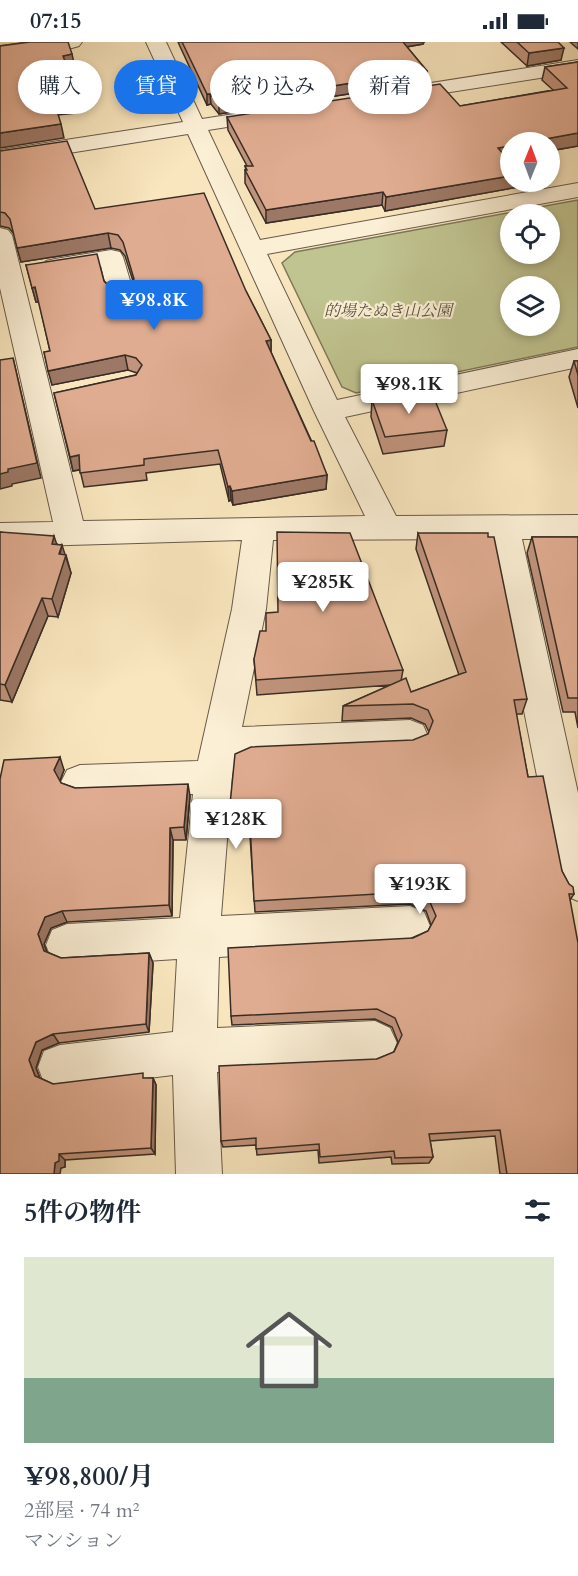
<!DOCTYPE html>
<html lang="ja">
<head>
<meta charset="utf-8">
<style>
  body { margin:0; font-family:Cardo,"Noto Serif JP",serif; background:#f2f2f3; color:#1f2937; height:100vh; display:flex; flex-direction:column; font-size:22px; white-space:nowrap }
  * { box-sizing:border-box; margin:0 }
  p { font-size:20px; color:#747a83 }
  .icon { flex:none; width:33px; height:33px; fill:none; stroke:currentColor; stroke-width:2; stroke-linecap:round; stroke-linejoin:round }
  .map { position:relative; height:1132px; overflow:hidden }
  .details { display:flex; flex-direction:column; background:#fff; flex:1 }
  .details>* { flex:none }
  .top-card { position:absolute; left:18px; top:18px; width:543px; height:54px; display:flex; gap:12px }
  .needle { width:39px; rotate:1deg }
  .fabs { position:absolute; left:500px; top:90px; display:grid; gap:12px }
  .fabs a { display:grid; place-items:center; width:60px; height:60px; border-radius:50%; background:#fff; box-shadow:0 3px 9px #0003; font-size:30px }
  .price { position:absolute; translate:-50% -51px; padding:0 14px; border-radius:6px; background:#fff; color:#222; font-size:20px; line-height:39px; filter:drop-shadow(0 2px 3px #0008) }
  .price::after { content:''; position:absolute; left:50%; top:36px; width:18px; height:14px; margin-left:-9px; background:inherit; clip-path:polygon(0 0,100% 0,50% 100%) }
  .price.on { background:#1a73e8; color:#fff }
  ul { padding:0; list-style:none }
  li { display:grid; align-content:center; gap:12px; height:318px; padding:0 24px }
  li span { display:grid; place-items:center; height:186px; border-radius:0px; color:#555 }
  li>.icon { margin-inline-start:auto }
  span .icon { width:108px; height:108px; fill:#fffc; stroke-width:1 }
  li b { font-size:26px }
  h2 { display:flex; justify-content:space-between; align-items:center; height:72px; padding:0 24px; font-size:26px }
  .chip { padding:0 21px; border-radius:27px; background:#fff; box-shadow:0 3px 9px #0003; font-size:21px; line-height:54px }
  .chip.on { background:#1a73e8; color:#fff }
  .status { display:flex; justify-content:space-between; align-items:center; height:42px; padding:0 30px; background:#fff; direction:ltr }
  .status svg { height:16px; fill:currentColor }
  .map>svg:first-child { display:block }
</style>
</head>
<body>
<div class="status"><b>07:15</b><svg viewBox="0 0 49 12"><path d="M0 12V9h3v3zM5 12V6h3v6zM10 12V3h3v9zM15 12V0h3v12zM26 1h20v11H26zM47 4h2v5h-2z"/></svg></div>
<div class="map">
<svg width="578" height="1132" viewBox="0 0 578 1132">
  <rect width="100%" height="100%" fill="#f9e6be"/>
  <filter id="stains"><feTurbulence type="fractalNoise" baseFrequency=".00333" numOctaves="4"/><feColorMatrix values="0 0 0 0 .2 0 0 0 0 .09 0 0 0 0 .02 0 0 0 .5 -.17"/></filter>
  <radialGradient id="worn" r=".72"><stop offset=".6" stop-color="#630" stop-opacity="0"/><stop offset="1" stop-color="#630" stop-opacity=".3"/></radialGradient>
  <path fill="#c0c490" stroke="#7c785a" stroke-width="1.5" fill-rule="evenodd" d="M578 158V305L356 351 342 345 282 221 295 210ZM510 172H549V212H510ZM510 244H549V284H510Z"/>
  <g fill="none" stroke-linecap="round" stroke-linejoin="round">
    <defs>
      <path id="minor" d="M30 0H82L79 4 72 6 0 16V4Z
        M146 0H166L202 77 271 66 278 68 281 72 278 76 271 78 208 88 260 198 578 141V155L267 212 337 358 578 307V325L345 375 396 474 578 473V497H522L578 751V859L564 853 558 840 490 497 273 498 266 567 242 685 410 678 423 683 428 694 423 705 410 710 235 717 232 735 221 874 410 864 424 870 430 884 424 898 410 904 219 915 217 986 375 979 390 986 397 1001 390 1016 375 1023 217 1030 222 1132H176L173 1033 60 1047 44 1041 38 1025 44 1009 60 1003 173 990 177 917 67 924 52 918 46 903 52 888 67 882 180 876 193 752 80 757 67 752 61 740 67 728 80 723 198 719 232 567 242 498 0 505V481L53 480 0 246V186L8 188 12 193 83 479 365 474 314 369 188 92 0 122V108L183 80Z
        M578 18V30L399 58 392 56 389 52 392 48 399 46Z
        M111 208 120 210 123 215 134 252 130 257 121 260 112 257 108 252 101 224 55 231 46 229 43 224 46 219 55 217Z"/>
    </defs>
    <use href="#minor" stroke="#695a4a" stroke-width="2"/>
    <use href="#minor" fill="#fbefd5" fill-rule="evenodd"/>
  </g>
  <path fill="#c1947d" stroke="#392c24" stroke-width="1.5" d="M178 0H424L423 2 407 5 427 29 426 40 219 72 211 62 207 63Z
    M501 0H558L561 18 527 24Z
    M570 0H578V7Z
    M578 20V104L507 117 510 140H519L518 145 385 169 382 163 266 181 245 141V128H246L245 124H247L228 88 227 75 460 64 553 48 542 38 545 25Z
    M0 109 95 167 246 249 271 298V310L327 433 326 447 233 463 231 458 229 459 220 422 146 431 147 438 84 445 80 428 73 429 54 351 136 333 137 331 128 328 52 343 44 310 50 309 39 260H36L26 223 104 239 109 244 119 247 130 244 133 239 125 214 120 208 111 206 21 220 14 192 9 186 0 184Z
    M574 319H578V366L569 335Z
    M372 358 447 388 444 404 383 412 371 375Z
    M0 490 57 502 65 513H66L71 531 58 575 48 574 12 660 0 658Z
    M418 491 527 657 522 672H516L528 735 562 829 574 852 570 858 578 1132H500L495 1094 430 1099 433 1115 429 1121 392 1122 391 1115 319 1121 318 1108 257 1113 256 1103 223 1105 221 1099 377 1017 394 1010 398 1000 392 985 375 977 232 983 231 974 428 889 431 883 426 869 410 862 255 870 250 794 229 795 228 783 428 692 429 690 425 682 411 676 342 679 343 664 391 643 257 653 254 617 403 628 401 639 411 650 459 633 416 507Z
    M532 495H578V686L575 670H563L527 511Z
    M64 728 60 739 61 741 75 746 190 754 186 798H173L172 874 67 880 51 886 44 902 47 910 61 916 149 911 153 921 149 990 59 1001 42 1008 36 1026 40 1036 53 1042 153 1036 156 1043 155 1112 65 1118V1125L61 1126 0 1132V737Z"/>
  <path fill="#9d7866" stroke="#392c24" stroke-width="1.5" d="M399 0H424L423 2 399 6Z
    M564 6 561 18 527 24 529 11Z
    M72 12 75 26 67 27 69 38 64 40 62 26 63 14Z
    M427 29 426 40 219 72V62Z
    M207 52H210L211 62 207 63Z
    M73 57 76 71 57 73 54 59Z
    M61 82 64 96 0 106V91Z
    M578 91V104L549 109V100H529Z
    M510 104V117L496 119 498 106Z
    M510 134V140H519L518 145 385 169 386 155Z
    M383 150 382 163 266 181V168Z
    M108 191 111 206 21 220 17 206Z
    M35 245 39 260H36L32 246Z
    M271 298V312L266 299Z
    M125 313 128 328 52 343 48 329Z
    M13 316 41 436 12 442V444L0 447V432Z
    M79 413 83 427 73 429 70 415Z
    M327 433 326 447 233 463 232 449Z
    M230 444 231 458 229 459 228 445Z
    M54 494 60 512 62 503 71 531 58 575 52 557V502Z
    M42 556 48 574 12 660 5 643Z
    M60 715 64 728 59 741 54 728Z
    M188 742 190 754 186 798 184 785Z
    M170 786 173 798 172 874 169 863Z
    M62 869 67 880 51 886 44 902 50 919 44 909 38 892 45 875Z
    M149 911 153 921 149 990 146 982Z
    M53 992 59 1001 42 1008 36 1026 42 1042 35 1034 29 1018 36 1000Z
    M153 1036 156 1043 155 1112 151 1106Z
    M59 1112 65 1118V1125L61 1126 60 1132H54L55 1121Z"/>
  <path fill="#e0ac91" stroke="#392c24" stroke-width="1.5" d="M30 0H68L72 12 63 14 67 24 62 26 73 57 54 59 61 82 0 91V4Z
    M182 0H403L427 29 219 62 210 52H207Z
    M517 0H558L564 6 529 11Z
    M578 20V91L529 100H510V104L498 106 510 120V134L386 155 383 150 266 168 245 128H247L245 124H253L227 75 440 42 460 64 567 46 545 25Z
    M67 99 95 167 204 151 246 249 271 298 266 299 311 399H314L327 433 232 449 230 444 228 445 218 408 144 417V423L80 431 79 413 70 415 54 351 136 333 142 323 136 316 125 313 48 329 44 310 50 309 35 245 32 246 26 223 97 212 104 239 109 244 119 247 130 244 134 237 123 200 118 193 108 191 17 206 10 177 5 171 0 170V109Z
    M13 316 37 421 8 427V430L0 432V318Z
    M574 319H578V333Z
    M432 351 447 388 385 395 372 358Z
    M0 490 54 494 52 502 62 503 59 512 66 513 52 557 42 556 5 643 0 642Z
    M277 490 350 491 403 628 256 638 254 617 260 589H266V571L278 570Z
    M418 491H488V495H494L527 657 514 658 528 735 543 734 562 829 569 842 573 845 574 852H569L578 901V1132H507L500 1088 429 1092 433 1115 395 1116 394 1109 320 1115 319 1102 256 1107V1096L221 1099 219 1024 377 1017 394 1010 402 993 395 976 377 967 231 974 228 906 413 896 428 889 436 874 429 858 413 850 254 859 250 782 228 783 235 712 251 705 413 698 428 692 433 679 428 668 413 662 343 664 406 636 411 650 466 630Z
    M532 495H578V656H568Z
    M60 715 54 728 61 741 75 746 188 742 184 785 170 786 169 863 62 869 45 875 38 892 44 909 61 916 149 911 146 982 53 992 36 1000 29 1018 35 1034 53 1042 143 1031V1036H153L151 1106 59 1112V1119L55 1121 54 1132H0V737L4 718Z"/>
  <g text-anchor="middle" stroke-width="4.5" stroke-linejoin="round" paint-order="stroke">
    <g font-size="16" font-style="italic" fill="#5b523f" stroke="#fbefd5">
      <text x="388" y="274">的場たぬき山公園</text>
    </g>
  </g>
  <rect width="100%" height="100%" filter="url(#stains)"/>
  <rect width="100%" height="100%" fill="url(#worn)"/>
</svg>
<div class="fabs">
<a><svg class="needle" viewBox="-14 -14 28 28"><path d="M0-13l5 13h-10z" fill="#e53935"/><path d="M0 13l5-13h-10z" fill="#747a83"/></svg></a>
<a><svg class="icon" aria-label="locate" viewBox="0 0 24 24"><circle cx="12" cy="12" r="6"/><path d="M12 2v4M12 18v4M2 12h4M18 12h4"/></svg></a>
<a><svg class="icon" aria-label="layers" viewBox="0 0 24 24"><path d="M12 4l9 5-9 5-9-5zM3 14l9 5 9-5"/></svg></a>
</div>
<b class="price on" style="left:154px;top:289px">¥98.8K</b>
<b class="price" style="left:409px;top:373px">¥98.1K</b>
<b class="price" style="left:323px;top:571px">¥285K</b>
<b class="price" style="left:236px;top:808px">¥128K</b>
<b class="price" style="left:420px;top:873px">¥193K</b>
<div class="top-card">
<a class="chip">購入</a>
<a class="chip on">賃貸</a>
<a class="chip">絞り込み</a>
<a class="chip">新着</a>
</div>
</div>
<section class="details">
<h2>5件の物件<svg class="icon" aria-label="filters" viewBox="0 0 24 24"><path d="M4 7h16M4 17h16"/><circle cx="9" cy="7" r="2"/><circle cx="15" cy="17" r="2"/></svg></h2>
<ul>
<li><span style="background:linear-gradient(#dfe7d0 65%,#7fa58c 0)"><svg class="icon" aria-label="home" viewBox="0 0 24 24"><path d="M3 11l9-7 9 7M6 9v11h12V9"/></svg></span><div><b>¥98,800/月</b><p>2部屋 · 74 m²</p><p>マンション</p></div></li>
</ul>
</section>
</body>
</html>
